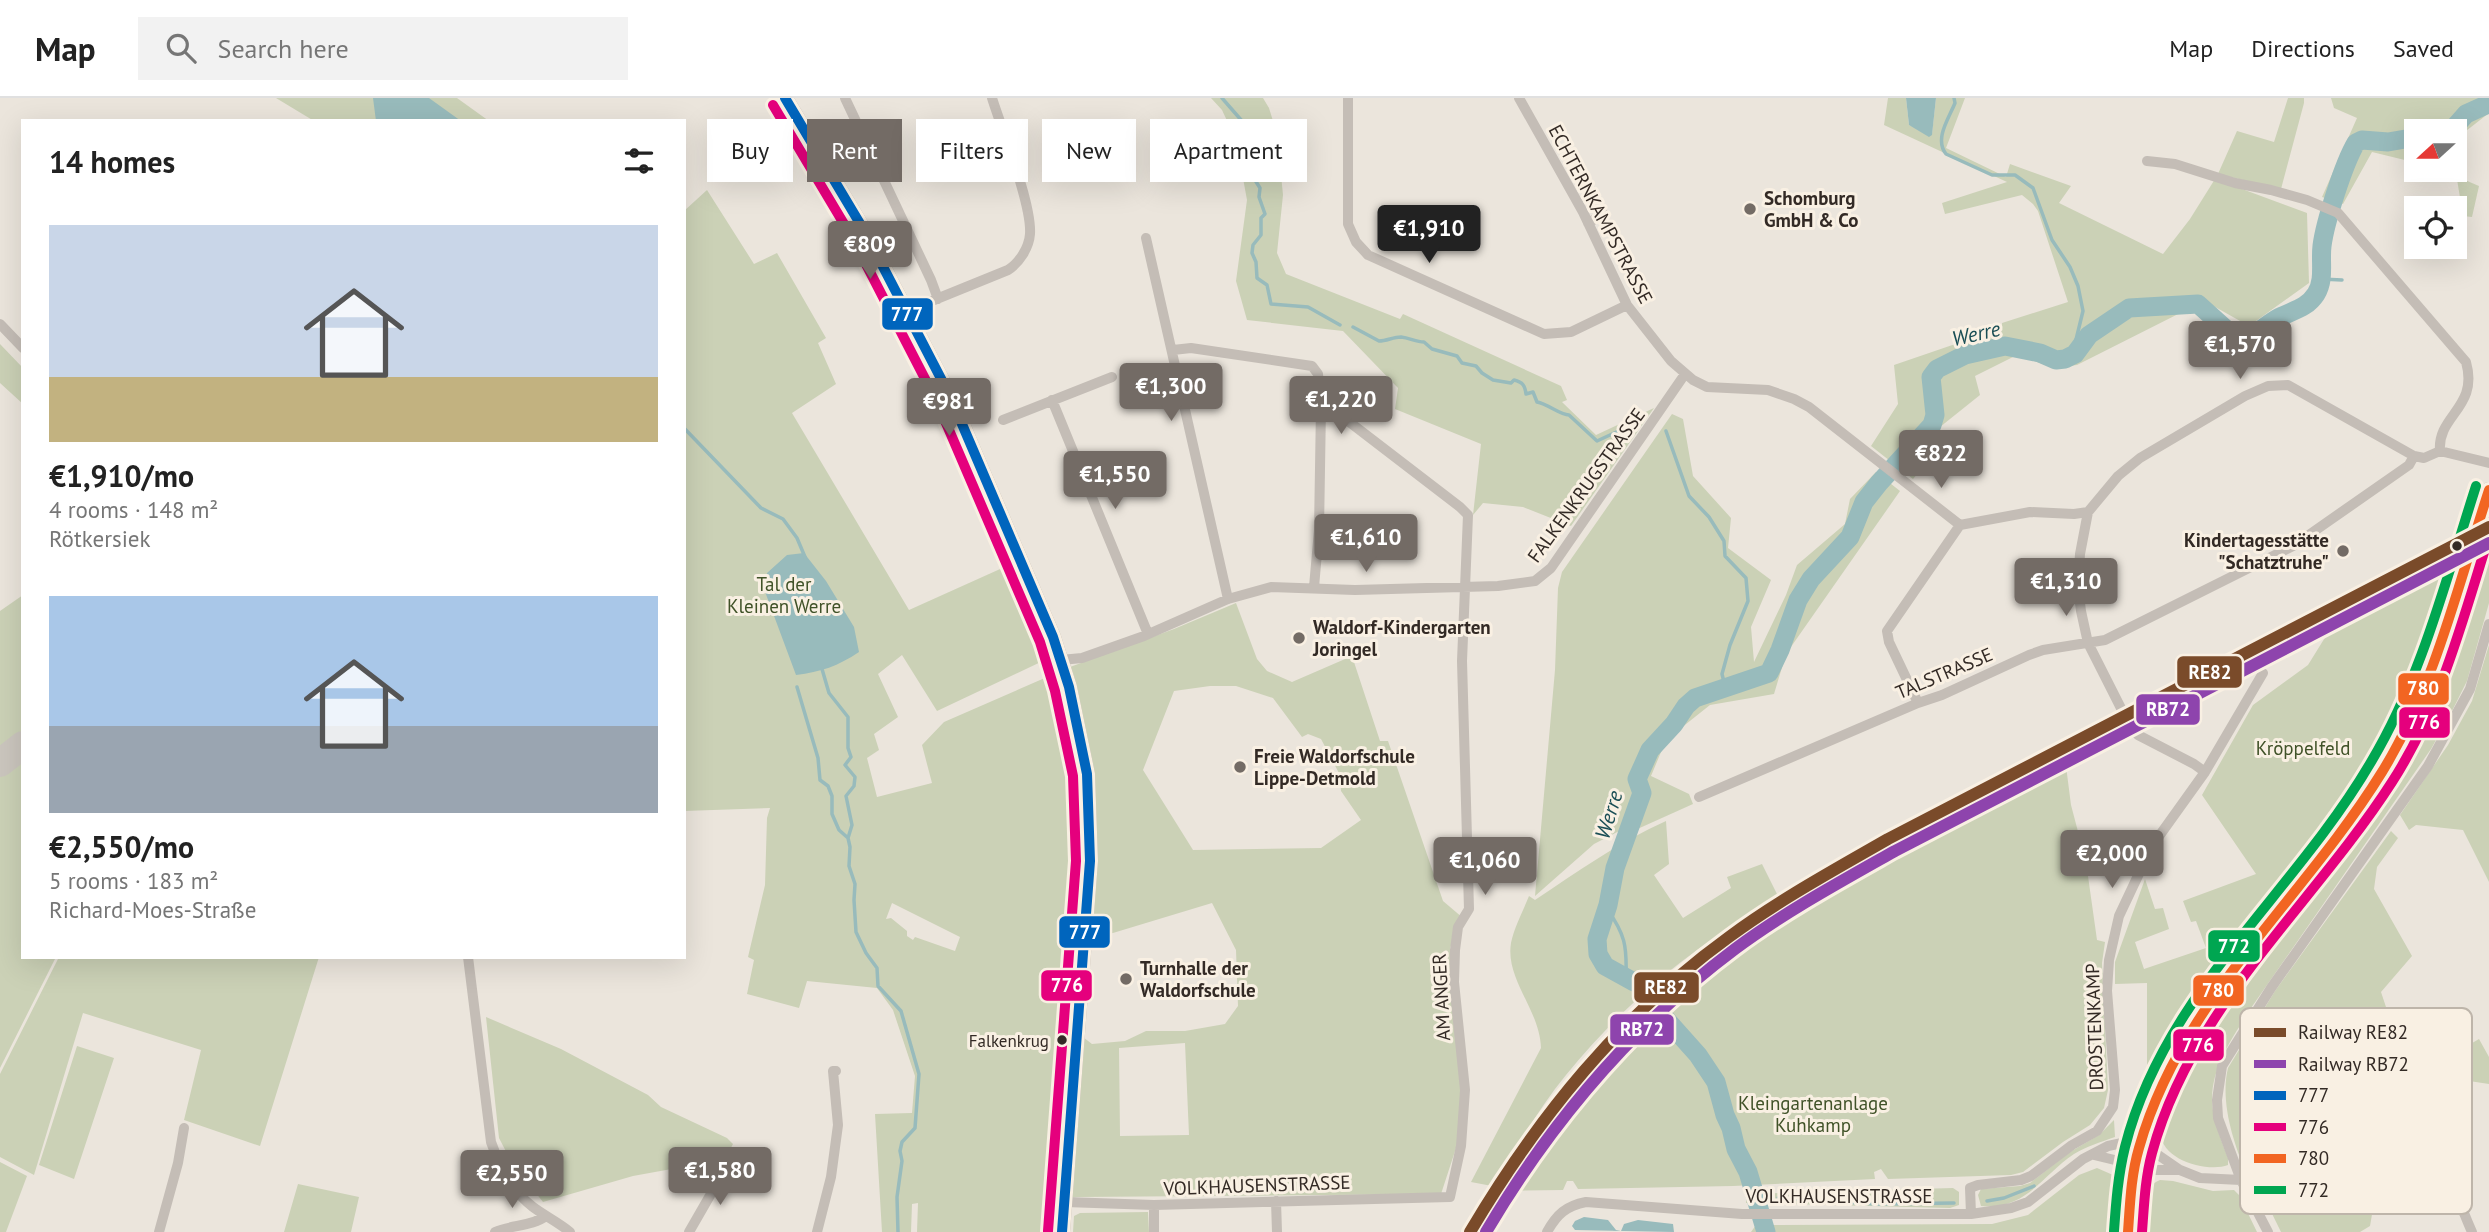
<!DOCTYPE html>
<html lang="en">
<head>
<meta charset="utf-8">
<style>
  body { margin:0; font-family:"PT Sans",sans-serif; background:#f2f2f2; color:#222; height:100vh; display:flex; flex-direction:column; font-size:26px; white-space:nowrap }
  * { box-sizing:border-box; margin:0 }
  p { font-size:23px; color:#767676 }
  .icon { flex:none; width:38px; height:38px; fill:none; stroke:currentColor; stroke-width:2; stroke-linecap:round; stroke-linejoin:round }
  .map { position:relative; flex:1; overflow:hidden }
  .drawer { position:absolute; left:21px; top:21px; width:665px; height:840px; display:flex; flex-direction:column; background:#fff; border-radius:0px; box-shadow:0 7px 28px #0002 }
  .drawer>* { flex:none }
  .guide { position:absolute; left:707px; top:21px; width:665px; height:63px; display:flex; gap:14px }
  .needle { width:46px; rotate:249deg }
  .fabs { position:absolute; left:2404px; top:21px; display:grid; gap:14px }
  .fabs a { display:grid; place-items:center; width:63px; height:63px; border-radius:0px; background:#fff; box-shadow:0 7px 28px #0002; font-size:35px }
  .price { position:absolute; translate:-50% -60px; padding:0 16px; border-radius:7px; background:#736b65; color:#fff; font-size:23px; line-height:46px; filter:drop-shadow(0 2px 4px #0008) }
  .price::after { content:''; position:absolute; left:50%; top:42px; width:21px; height:16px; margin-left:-10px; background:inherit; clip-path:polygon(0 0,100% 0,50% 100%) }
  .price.selected { background:#222; color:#fff }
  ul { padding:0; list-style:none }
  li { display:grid; align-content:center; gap:14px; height:371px; padding:0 28px }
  li span { display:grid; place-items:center; height:217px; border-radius:0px; color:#555 }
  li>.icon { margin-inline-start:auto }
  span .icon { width:126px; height:126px; fill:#fffc; stroke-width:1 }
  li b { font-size:30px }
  h2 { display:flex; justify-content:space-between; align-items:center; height:84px; padding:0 28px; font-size:30px }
  .chip { padding:0 24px; border-radius:0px; background:#fff; box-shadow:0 7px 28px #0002; font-size:24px; line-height:63px }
  .chip.selected { background:#736b65; color:#fff }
  header { display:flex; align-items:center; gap:42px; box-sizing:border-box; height:98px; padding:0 35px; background:#fff; border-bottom:2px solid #e0e0e0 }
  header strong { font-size:33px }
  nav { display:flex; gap:38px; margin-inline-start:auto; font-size:24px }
  .search { width:490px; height:63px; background:#f2f2f2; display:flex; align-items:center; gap:18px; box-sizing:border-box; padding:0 24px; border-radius:0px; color:#767676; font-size:26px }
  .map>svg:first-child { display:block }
</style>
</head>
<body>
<header>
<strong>Map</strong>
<div class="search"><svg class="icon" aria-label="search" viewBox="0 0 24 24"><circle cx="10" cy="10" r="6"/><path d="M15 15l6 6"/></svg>Search here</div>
<nav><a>Map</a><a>Directions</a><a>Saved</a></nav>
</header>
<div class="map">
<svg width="2489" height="1134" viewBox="0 0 2489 1134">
  <rect width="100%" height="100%" fill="#ebe5dc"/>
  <path fill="#cbd1b6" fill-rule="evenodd" d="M276 0H457L489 23H314Z
    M1211 0H1263L1269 10 1277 36 1283 97 1277 155 1286 176 1400 221 1403 216 1561 288 1567 302 1562 304 1596 337 1654 310 1571 428 1523 409 1483 405 1473 417 1481 346 1395 311 1398 290 1343 233 1247 222 1236 183 1247 102 1236 42 1222 12Z
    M1888 0H1906L1909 27 1932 36 1936 0H1965L1946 50 2006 79 2010 66 2071 88 2059 105 2163 156 2190 121 2215 81 2307 115 2309 185 2249 228 2201 201 2180 198 2198 206 2077 267 2054 270 2017 257 1975 278 1980 297 1930 337 1939 351 1913 381 1871 348 1898 306 1894 267 2002 230V225L2068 204 2038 113 2033 106 2022 97 1945 116 1942 105 2007 84 1884 27Z
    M2288 0H2304V5L2281 91 2218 76 2237 33 2274 44Z
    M2331 0H2489V15L2457 40 2465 82 2479 88 2472 119 2463 118 2455 69V33H2417V65L2372 54 2343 106 2322 99 2357 20 2334 10Z
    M707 92 754 166 777 155 826 240 818 245 836 286 792 315 909 512 1009 467 1045 562 937 613 902 557 878 576 898 619 874 636 879 652 867 660 877 699 932 685 922 647 944 624 1070 569 1174 531 1236 505 1257 561 1267 573 1292 584 1352 558 1380 643H1388L1443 803 1463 820 1450 850 1462 993 1457 1047 1441 1096 1078 1099 1049 1103V1134H917L918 1105 912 1106 911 1134H882L875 1016 912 1015 915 978 893 912 877 890 807 883 799 910 747 896 754 862 748 859 765 787 767 720 770 710 684 713V113ZM1210 588H1236L1273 600 1302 639 1308 636 1321 641 1340 677 1341 693 1361 722 1321 750 1193 752 1143 672 1174 593ZM892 805 960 839 955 853 915 839 913 842 907 838V833L891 820 886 821ZM1212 805 1236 852 1238 908 1225 926 1185 933H1146L1125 943 1092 946 1062 923 1070 848ZM1185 945 1189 1037 1120 1038 1119 950Z
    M0 246 23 270V306L0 285Z
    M1672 316 1683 321 1693 378 1731 420 1728 450 1771 482 1751 529 1754 564 1786 497 1797 467 1845 426 1850 401 1876 374 1900 393 1786 556 1774 596 1710 607 1666 642 1651 678 1689 696 1693 706 1633 733 1650 691 1637 704 1625 730 1594 746 1535 798 1555 572 1558 490 1562 474Z
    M2489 446V505L2467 583 2452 613 2431 651 2251 910C2230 944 2205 977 2214 1018 2217 1032 2223 1047 2228 1060V1067C2207 1075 2159 1061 2161 1034 2162 1019 2172 1004 2178 990 2226 879 2315 798 2383 700 2404 670 2430 615 2442 581 2450 556 2455 528 2466 504 2468 498 2474 493 2477 487 2483 474 2487 460 2489 446Z
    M2452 454C2431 529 2408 606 2366 671 2315 749 2250 815 2199 892 2179 922 2163 953 2147 985V885L2115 886V864L2145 781 2155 811 2163 810 2169 831 2135 844 2144 871 2206 850 2196 823 2191 824 2183 803 2256 776 2202 697 2253 607 2308 567 2334 525 2332 521Z
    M23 497V859H56L0 970V513Z
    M2489 547V784L2463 732 2416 727 2409 732 2400 717 2448 647 2472 603Z
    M2065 660 2071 707 2086 764 2097 842 2105 844 2102 865 2108 992 2104 1010 2090 1027 2063 1044 2023 1074 2011 1077 1888 1081 1881 1071 1874 1074 1875 1081 1733 1088 1578 1091 1573 1083H1567L1563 1092 1500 1093 1543 1031 1579 984 1682 882 1787 806 1930 725Z
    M1666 723 1669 766 1654 777 1683 820 1731 790 1727 779 1762 766 1778 798C1735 826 1690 854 1652 888 1621 915 1592 945 1566 977 1538 1011 1516 1051 1492 1088L1471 1084 1541 950C1540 912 1505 881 1511 845 1514 830 1523 813 1529 798L1535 802C1577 774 1619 744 1666 723Z
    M2391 733 2398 740 2377 769 2374 791 2412 858 2381 894 2401 954 2450 958 2479 941 2489 959V986L2397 972 2370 1128 2360 1134H2281L2252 1075 2246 1074C2233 1044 2220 1003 2228 970L2275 893Z
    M59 859H319L260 1048 184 1022 201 952 83 915 34 1077 0 1059V976Z
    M486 919 561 951 648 997 661 1009 727 1040 733 1046 717 1076 710 1079 701 1076 699 1066 633 1078 543 1104 512 1065 499 1040Z
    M77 948 114 960 74 1081 39 1067Z
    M2114 1022 2115 1039C2101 1044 2087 1048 2074 1056 2041 1078 2027 1112 1981 1108L1978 1097 1981 1091 2020 1088 2030 1085 2070 1054 2099 1037Z
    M0 1064 27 1078 6 1134H0Z
    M2097 1070 2113 1077 2116 1093 2113 1134H1751L1756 1127 1992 1126 2028 1117 2079 1077Z
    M2160 1082 2173 1083 2213 1093 2234 1092 2239 1097 2257 1134H2142C2143 1118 2142 1088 2160 1082Z
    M298 1086 359 1099 351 1134H284Z
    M1953 1090 1959 1094V1107L1950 1110 1746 1105V1096Z
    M1148 1114 1149 1134H1073L1074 1118 1080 1115Z"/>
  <path fill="#98bbbc" d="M373 0H429L461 23H376Z
    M1906 0H1936L1932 37 1929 39 1909 27Z
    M804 455 826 483 854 529 859 554C838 568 821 574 796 577L764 491 767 475 787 457Z
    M1584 1119 1608 1122 1616 1132 1621 1133 1624 1126 1638 1122 1673 1126 1674 1134 1575 1132 1572 1128 1575 1123Z"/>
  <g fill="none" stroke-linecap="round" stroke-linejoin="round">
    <path stroke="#98bbbc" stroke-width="3.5" d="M1222 0 1249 31 1248 71 1260 90 1259 99 1265 116 1261 120V137L1253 147 1252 155 1256 164 1257 180 1267 187 1271 206 1308 209 1340 227
      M1954 0 1955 5C1949 20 1934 41 1946 56L1992 77H2015L2033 90 2052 142 2070 169 2078 188 2083 213 2072 258
      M2321 181 2342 182
      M1353 229 1379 243C1387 243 1393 239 1401 239 1410 240 1416 244 1424 244L1432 251 1457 258 1462 265 1476 268 1482 275 1493 282 1511 285 1514 282C1523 284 1525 288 1526 296L1533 294 1537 304C1548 306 1560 317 1569 317L1597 343 1638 324
      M684 330 761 410 783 421 797 440 805 459
      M1666 333 1689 398 1709 419 1724 443 1725 458 1746 480 1748 503 1730 547 1722 576 1725 588
      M822 571 829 595 848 619V650L851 659 845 667 855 679 854 688 846 698 852 727 848 740
      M797 589 818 660 820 682 828 688 832 698V716L839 732 848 740 850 749 849 768 855 786 854 802 856 834 866 855 877 870 878 888 901 913 919 976 915 1030 902 1044 900 1053 902 1063 897 1099 898 1134
      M1607 811C1625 836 1627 848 1626 878
      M1778 1100 1878 1106 1954 1105
      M1987 1103 2004 1100 2034 1088"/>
    <path stroke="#98bbbc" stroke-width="19" d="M2451 33 2466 16 2488 6 2489 2
      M1634 884 1605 868 1598 856 1597 841 1608 807 1615 770 1642 695 1637 681 1650 652 1674 626 1686 608 1695 600 1769 575 1780 552 1798 502 1811 481 1850 439 1864 404 1879 385 1932 327 1935 317 1931 279 1937 271 1965 257 2005 248 2040 255 2056 262 2065 261 2075 256 2089 237 2129 210 2198 206 2238 242C2259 237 2263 228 2280 219 2294 212 2307 210 2316 196 2325 182 2320 164 2322 148 2325 124 2344 65 2356 45L2362 42 2388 44 2417 39
      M1664 919 1698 957 1716 984 1725 1017 1731 1030 1736 1051 1748 1074 1766 1134"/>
    <path stroke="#cbc6be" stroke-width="28" d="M0 665 23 647"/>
    <path stroke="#c4bdb6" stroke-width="10" d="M845 0 931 182 938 201
      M1348 0V126L1356 144 1368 157 1544 236 1571 234 1627 207
      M1519 0 1583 114 1627 207 1671 263 1693 282 1707 289 1768 292 1794 301 1809 309 1960 427
      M2147 63 2175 66 2235 85 2271 92 2307 102 2338 115 2466 264C2479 310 2437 317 2440 353
      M1588 125 1604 116
      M1146 140 1228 501
      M907 213 1008 172C1019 165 1029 150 1030 136 1032 106 1002 32 992 0
      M0 226 23 250
      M1052 302 1148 536
      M1003 322 1112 279
      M1314 489 1319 432 1321 309
      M1061 562 1082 560 1144 538 1228 501 1271 489 1355 492 1498 488 1535 483 1551 470 1685 276
      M1918 605 1889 544 1887 533 1960 427 2030 414 2074 416 2088 414
      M2205 674 2263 575
      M1699 699 1918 605 1942 597 2029 557 2043 552 2105 542 2293 448 2409 367 2414 358
      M468 859 491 1044C500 1069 511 1092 533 1109 545 1118 558 1124 570 1134
      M2094 1057 2156 1072H2180
      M1276 1103 1277 1134
      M1065 1104 1154 1107 1450 1099 1461 1048 1465 992 1454 884 1455 852 1458 829 1469 811 1462 563 1468 417 1460 409 1335 313 1321 309 1318 276 1312 268 1191 250 1173 252
      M1154 1107V1134
      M1971 1116 1970 1090 1978 1087 2021 1082 2031 1078 2072 1047 2097 1033 2113 1009 2115 992 2107 893 2109 862 2119 818 2152 748 2205 674 2194 666 2138 637 2131 630 2088 545 2081 513 2078 489 2080 456 2088 414 2118 378 2140 360 2245 298 2268 288 2288 287 2414 358 2424 360 2440 353 2489 365
      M159 1134 178 1065 184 1030
      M495 1134C511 1127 533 1128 546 1118
      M689 1134 727 1068
      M817 1134 831 1079 838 1027 833 973H836
      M1547 1134C1557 1116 1566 1108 1586 1104L1742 1116H1971L2011 1110 2028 1104 2083 1061 2108 1048 2122 1045 2151 1052 2180 1072 2200 1080 2241 1082 2268 1134
      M2472 1134C2457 1101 2457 1083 2417 1071L2252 1079 2241 1082 2218 1020 2217 1002 2222 968 2271 890 2428 668 2470 591 2489 526"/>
    <path stroke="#b4ada6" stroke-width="16" d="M785 0 865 134 950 298 1053 539 1069 589 1087 676 1090 763 1062 1134
      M2128 1134C2130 1106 2132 1078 2139 1050 2176 902 2305 800 2382 674 2434 590 2458 485 2489 392"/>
    <defs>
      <path id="bus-1" d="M785 0 865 134 950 298 1053 539 1069 589 1087 676 1090 763 1062 1134"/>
      <path id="bus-2" d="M773 7 853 141 937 304 1040 544 1055 593 1073 678 1076 763 1048 1133
        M2142 1134C2144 1108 2145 1081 2152 1055 2191 909 2313 807 2392 684 2440 610 2463 521 2489 438"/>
      <path id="bus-3" d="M2128 1134C2130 1106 2131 1077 2139 1050 2181 901 2303 802 2382 674 2435 588 2458 487 2489 392"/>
      <path id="bus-4" d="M2114 1133C2116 1105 2118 1077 2125 1049 2164 895 2294 796 2371 664 2422 579 2446 481 2476 388"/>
    </defs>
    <use href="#bus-1" stroke="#f9f0e3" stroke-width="16"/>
    <use href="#bus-2" stroke="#f9f0e3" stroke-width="16"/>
    <use href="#bus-3" stroke="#f9f0e3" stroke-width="16"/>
    <use href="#bus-4" stroke="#f9f0e3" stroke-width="16"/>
    <use href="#bus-1" stroke="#0065bd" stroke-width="10"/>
    <use href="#bus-2" stroke="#e5007d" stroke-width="10"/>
    <use href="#bus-3" stroke="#f26522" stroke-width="10"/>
    <use href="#bus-4" stroke="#00a651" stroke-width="10"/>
    <defs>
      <path id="rail-1" d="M1470 1134C1538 1019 1620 918 1729 839 1779 802 1834 772 1888 741L2489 429"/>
      <path id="rail-2" d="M1486 1134C1551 1024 1632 928 1735 851 1785 814 1840 784 1895 753L2489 445"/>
    </defs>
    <use href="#rail-1" stroke="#f9f0e3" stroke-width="18"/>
    <use href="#rail-2" stroke="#f9f0e3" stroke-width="18"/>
    <use href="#rail-1" stroke="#7a4b2a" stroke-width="12"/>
    <use href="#rail-2" stroke="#8e44ad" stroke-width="12"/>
  </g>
  <g fill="#736b65" stroke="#f9f0e3" stroke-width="2.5">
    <circle cx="1750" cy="111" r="7"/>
    <circle cx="2343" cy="453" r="7"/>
    <circle cx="1299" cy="540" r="7"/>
    <circle cx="1240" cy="669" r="7"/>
    <circle cx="1126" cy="881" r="7"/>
  </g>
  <g fill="#332a25" stroke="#f9f0e3" stroke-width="2.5">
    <circle cx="2457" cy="448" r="6"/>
    <circle cx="1062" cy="942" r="6"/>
  </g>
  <g text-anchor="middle" stroke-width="6" stroke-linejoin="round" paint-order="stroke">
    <g font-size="17" fill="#332a25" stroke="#f9f0e3" text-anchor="end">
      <text x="1049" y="949">Falkenkrug</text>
    </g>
    <g font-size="19" font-weight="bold" fill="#332a25" stroke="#f9f0e3" text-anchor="start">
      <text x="1764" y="107">Schomburg<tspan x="1764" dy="22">GmbH &amp; Co</tspan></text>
      <text x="2329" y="449" text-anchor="end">Kindertagesstätte<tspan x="2329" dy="22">"Schatztruhe"</tspan></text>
      <text x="1313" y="536">Waldorf-Kindergarten<tspan x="1313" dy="22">Joringel</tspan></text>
      <text x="1254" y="665">Freie Waldorfschule<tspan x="1254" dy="22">Lippe-Detmold</tspan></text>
      <text x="1140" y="877">Turnhalle der<tspan x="1140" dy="22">Waldorfschule</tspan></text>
    </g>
    <g font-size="19" fill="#332a25" stroke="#f9f0e3">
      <text transform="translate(1601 116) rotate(62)" y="7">ECHTERNKAMPSTRASSE</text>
      <text transform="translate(1586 387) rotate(-54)" y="7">FALKENKRUGSTRASSE</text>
      <text transform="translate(1944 575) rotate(-23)" y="7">TALSTRASSE</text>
      <text transform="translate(1441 899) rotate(-93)" y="7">AM ANGER</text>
      <text transform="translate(2094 929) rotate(-92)" y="7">DROSTENKAMP</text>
      <text transform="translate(1257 1087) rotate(-2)" y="7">VOLKHAUSENSTRASSE</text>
      <text x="1839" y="1105">VOLKHAUSENSTRASSE</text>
    </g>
    <g font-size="19" fill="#405228" stroke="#f9f0e3">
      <text x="784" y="493">Tal der<tspan x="784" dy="22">Kleinen Werre</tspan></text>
      <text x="2303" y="657">Kröppelfeld</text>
      <text x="1813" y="1012">Kleingartenanlage<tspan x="1813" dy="22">Kuhkamp</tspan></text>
    </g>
    <g font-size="21" font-style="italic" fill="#1a4e55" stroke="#f9f0e3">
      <text transform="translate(1976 236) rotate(-13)" y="7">Werre</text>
      <text transform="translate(1609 717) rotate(-73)" y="7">Werre</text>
    </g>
  </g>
  <rect x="2240" y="910" width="232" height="206" rx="10" fill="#f9f0e3" stroke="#beb5aa" stroke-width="2"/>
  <rect x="2254" y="930" width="32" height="9" fill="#7a4b2a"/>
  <rect x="2254" y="962" width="32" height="8" fill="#8e44ad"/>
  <rect x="2254" y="993" width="32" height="9" fill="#0065bd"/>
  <rect x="2254" y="1025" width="32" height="8" fill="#e5007d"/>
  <rect x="2254" y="1056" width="32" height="9" fill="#f26522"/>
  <rect x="2254" y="1088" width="32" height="8" fill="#00a651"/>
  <g font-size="19" fill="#332a25">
    <text x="2298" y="941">Railway RE82</text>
    <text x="2298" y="973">Railway RB72</text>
    <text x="2298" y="1004">777</text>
    <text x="2298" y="1036">776</text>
    <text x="2298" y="1067">780</text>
    <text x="2298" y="1099">772</text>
  </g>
  <g stroke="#f9f0e3" stroke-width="2.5">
    <rect x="881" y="199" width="53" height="34" rx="7" fill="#0065bd"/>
    <rect x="2176" y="557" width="67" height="34" rx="7" fill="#7a4b2a"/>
    <rect x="2397" y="574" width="53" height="34" rx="7" fill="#f26522"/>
    <rect x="2135" y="595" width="66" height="33" rx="7" fill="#8e44ad"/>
    <rect x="2398" y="608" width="53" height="33" rx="7" fill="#e5007d"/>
    <rect x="1058" y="817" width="53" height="34" rx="7" fill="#0065bd"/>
    <rect x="2207" y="831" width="54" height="34" rx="7" fill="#00a651"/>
    <rect x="1040" y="871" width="53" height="33" rx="7" fill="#e5007d"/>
    <rect x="1633" y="873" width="67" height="33" rx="7" fill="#7a4b2a"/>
    <rect x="2192" y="876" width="53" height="33" rx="7" fill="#f26522"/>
    <rect x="1609" y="915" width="66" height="33" rx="7" fill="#8e44ad"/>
    <rect x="2172" y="930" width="53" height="34" rx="7" fill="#e5007d"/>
  </g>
  <g font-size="19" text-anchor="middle" font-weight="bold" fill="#fff">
    <text x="907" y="223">777</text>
    <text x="2210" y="581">RE82</text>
    <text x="2423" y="597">780</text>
    <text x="2168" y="618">RB72</text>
    <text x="2424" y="631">776</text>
    <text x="1085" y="841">777</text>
    <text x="2234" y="855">772</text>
    <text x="1067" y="894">776</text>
    <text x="1666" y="896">RE82</text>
    <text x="2218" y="899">780</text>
    <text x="1642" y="938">RB72</text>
    <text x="2198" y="954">776</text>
  </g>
</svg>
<div class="fabs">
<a><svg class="needle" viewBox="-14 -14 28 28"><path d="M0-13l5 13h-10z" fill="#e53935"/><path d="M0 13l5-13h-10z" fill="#767676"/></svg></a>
<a><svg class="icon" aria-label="locate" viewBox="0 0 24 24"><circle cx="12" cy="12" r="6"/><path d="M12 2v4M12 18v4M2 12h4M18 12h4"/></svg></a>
</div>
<b class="price selected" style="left:1429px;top:167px">€1,910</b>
<b class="price" style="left:870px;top:183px">€809</b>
<b class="price" style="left:2240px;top:283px">€1,570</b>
<b class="price" style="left:1171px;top:325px">€1,300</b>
<b class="price" style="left:1341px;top:338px">€1,220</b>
<b class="price" style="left:949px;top:340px">€981</b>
<b class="price" style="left:1941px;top:392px">€822</b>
<b class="price" style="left:1115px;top:413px">€1,550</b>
<b class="price" style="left:1366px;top:476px">€1,610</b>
<b class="price" style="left:2066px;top:520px">€1,310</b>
<b class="price" style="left:2112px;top:792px">€2,000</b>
<b class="price" style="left:1485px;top:799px">€1,060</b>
<b class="price" style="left:720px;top:1109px">€1,580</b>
<b class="price" style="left:512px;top:1112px">€2,550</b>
<div class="guide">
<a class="chip">Buy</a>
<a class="chip selected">Rent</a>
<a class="chip">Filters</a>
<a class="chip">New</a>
<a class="chip">Apartment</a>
</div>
<section class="drawer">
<h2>14 homes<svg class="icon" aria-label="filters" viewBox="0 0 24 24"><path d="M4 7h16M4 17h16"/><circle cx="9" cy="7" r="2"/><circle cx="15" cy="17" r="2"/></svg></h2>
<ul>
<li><span style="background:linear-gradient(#c9d6e8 70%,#c2b280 0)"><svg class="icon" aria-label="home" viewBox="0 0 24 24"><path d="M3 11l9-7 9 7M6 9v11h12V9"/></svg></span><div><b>€1,910/mo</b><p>4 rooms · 148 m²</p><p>Rötkersiek</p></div></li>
<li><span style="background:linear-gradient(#a9c7e8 60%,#9aa5b1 0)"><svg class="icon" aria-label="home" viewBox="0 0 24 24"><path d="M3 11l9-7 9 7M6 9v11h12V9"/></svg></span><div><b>€2,550/mo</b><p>5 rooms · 183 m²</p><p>Richard-Moes-Straße</p></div></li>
</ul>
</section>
</div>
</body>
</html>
